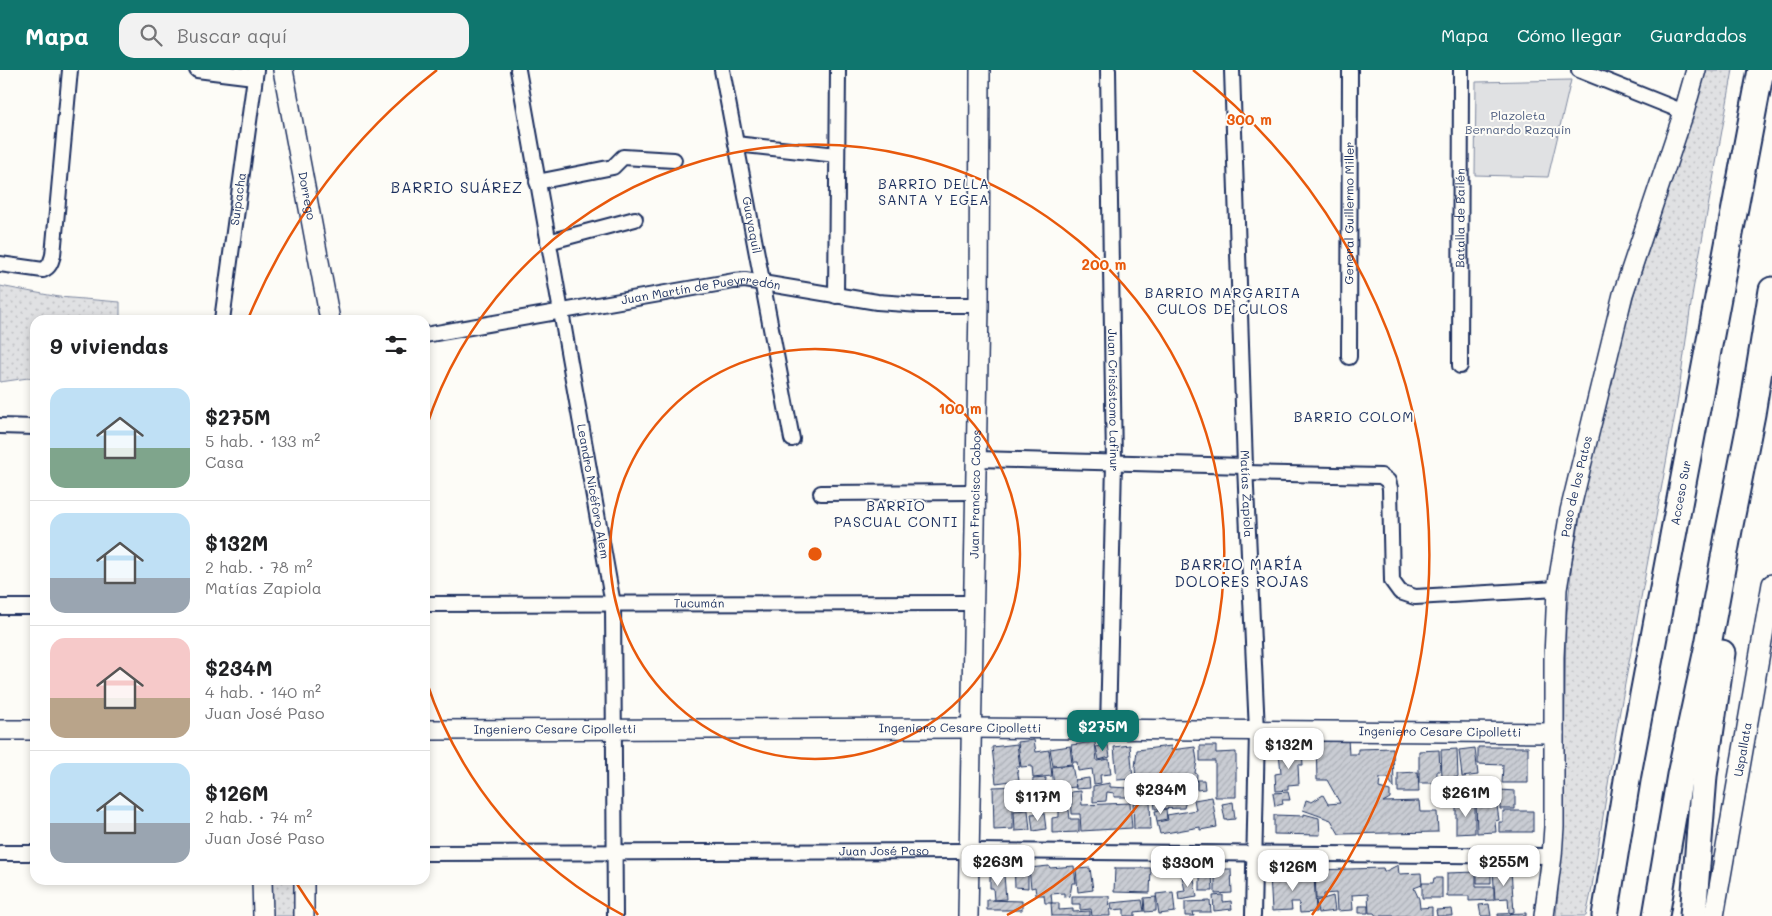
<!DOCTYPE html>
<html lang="es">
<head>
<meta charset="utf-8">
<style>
  body { margin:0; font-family:Mali,sans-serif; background:#f2f2f2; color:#202124; height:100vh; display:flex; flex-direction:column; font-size:19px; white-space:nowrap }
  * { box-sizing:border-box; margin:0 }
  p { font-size:16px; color:#757577 }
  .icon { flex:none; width:28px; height:28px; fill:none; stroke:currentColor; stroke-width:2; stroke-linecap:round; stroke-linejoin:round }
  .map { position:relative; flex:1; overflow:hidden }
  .drawer { position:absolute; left:30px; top:245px; width:400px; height:570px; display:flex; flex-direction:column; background:#fff; border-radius:15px; box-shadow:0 2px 8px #0003 }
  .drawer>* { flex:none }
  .price { position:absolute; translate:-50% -42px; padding:0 11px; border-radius:10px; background:#fff; color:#222; font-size:16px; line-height:32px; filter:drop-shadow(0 1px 2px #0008) }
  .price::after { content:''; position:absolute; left:50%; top:30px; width:15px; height:11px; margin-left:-8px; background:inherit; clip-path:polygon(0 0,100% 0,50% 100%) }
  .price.selected { background:#0f766e; color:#fff }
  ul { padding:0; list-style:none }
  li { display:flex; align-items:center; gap:15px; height:125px; padding:0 20px }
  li+li { border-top:1px solid #e0e0e0 }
  li span { display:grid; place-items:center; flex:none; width:140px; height:100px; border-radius:15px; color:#555 }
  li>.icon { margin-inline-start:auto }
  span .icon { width:60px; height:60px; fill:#fffc; stroke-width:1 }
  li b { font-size:21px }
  h2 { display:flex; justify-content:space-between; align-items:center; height:60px; padding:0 20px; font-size:21px }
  header { display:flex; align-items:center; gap:30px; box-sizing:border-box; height:70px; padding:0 25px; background:#0f766e; color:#fff }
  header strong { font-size:24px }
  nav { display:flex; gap:28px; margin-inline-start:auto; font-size:18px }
  .search { width:350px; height:45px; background:#f2f2f2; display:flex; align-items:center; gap:12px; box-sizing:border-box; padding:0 18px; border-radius:15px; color:#757577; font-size:19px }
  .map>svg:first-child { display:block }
</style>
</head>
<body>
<header>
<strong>Mapa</strong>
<div class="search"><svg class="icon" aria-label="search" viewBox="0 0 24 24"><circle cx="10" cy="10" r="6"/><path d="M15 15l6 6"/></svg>Buscar aquí</div>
<nav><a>Mapa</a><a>Cómo llegar</a><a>Guardados</a></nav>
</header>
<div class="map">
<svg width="1772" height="846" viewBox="0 0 1772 846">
  <defs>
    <pattern id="grass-dots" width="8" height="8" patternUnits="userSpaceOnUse" patternTransform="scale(1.25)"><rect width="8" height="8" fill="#e0e1e3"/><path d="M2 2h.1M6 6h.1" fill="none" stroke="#c0c1c5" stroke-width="1.8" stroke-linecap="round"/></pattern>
    <pattern id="building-hatch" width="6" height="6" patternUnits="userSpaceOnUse" patternTransform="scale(1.25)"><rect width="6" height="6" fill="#c9ccd3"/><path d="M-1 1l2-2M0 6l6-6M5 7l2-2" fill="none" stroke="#acb0b8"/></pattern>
  </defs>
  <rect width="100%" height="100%" fill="#fdfcf7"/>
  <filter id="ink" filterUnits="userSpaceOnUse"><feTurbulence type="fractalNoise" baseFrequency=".02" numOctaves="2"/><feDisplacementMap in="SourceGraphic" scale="10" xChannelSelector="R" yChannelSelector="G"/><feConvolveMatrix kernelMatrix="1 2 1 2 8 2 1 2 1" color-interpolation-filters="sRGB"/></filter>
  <g filter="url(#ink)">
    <path fill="url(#grass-dots)" stroke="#7e88a0" d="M1706 0H1733L1693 220 1677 334 1617 657 1591 823 1586 846H1556L1563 765 1566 553 1572 493 1589 398 1604 346 1620 275 1635 221 1693 46Z
      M0 216 59 227 120 232V250H35V307L0 312Z
      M270 810H295V846H270Z"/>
    <path fill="#e0e1e3" stroke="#7e88a0" d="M1571 10 1548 107 1475 105 1476 12Z"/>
    <path fill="url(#building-hatch)" stroke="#1b2f5e" d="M1348 669 1349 684H1358V679L1393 678 1394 718 1388 708H1380L1379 718 1390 721V728L1383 732 1419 731 1420 742H1437L1438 762 1339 764 1331 750 1303 740 1306 730 1312 732 1323 725 1328 734 1340 733 1327 710H1317L1316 671Z
      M1034 670 1036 682 1049 680 1052 706 1033 708 1032 696 1021 697 1018 672Z
      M1095 672 1097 691 1109 689 1111 704 1100 705 1101 713 1094 714 1092 699 1078 701 1077 692H1073L1071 675Z
      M1017 674 1020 697H1017L1019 710 996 713 992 677Z
      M1108 675 1110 687 1099 690 1096 677Z
      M1130 675 1133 709 1117 710 1114 677Z
      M1070 676 1072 694 1053 696 1050 679Z
      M1171 676V680L1195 677 1197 691 1195 703 1197 704 1196 719 1184 721 1183 715 1175 716 1177 730 1186 731 1184 738 1155 739 1154 730 1166 729 1167 722 1146 718 1137 720 1135 698 1137 680Z
      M1200 676H1216V683L1236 682V727H1215V691H1200Z
      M1478 677H1528V713H1502L1503 695 1478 694Z
      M1475 678 1478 705 1462 707 1459 680Z
      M1457 679 1458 707 1442 709 1441 680Z
      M1439 680 1440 701H1437V713H1419V681Z
      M1302 681 1303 695H1298L1299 714 1288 715V720L1276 721 1275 704 1281 703 1279 682Z
      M1072 695 1076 717 1054 719 1052 697Z
      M1418 702 1419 722H1398V703Z
      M1046 708 1045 718H1032L1033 709Z
      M1089 708 1090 718 1076 719 1075 710Z
      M1197 710H1204L1205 719 1197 720Z
      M1110 713V717L1129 718V727H1114V723L1107 722 1106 731 1093 732V716Z
      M1021 716 1022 738 1013 739V759L994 760 993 717Z
      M1031 716 1032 726 1024 727 1023 717Z
      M1500 720 1515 721V739H1500Z
      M1081 721 1082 735 1130 733 1132 758 1081 761 1080 744H1072L1071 722Z
      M1288 722 1290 730H1282L1283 734 1275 736 1273 723Z
      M1212 727 1217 757 1200 760V757L1160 764 1157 752 1168 750 1167 745 1196 740 1194 730Z
      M1496 729 1499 750 1495 751 1496 762 1477 763 1476 731Z
      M1032 730H1043V738H1032Z
      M1475 731V763L1456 764V733Z
      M1150 732 1151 759H1134L1133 733Z
      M1233 732 1235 749 1225 750 1222 734Z
      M1166 739 1167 749 1157 751 1155 741Z
      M1028 740 1030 760 1015 761 1014 741Z
      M1059 740H1069L1070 749H1079V762L1052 763V748L1059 747Z
      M1503 741H1533V762H1499V752H1503Z
      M1044 743 1046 759 1033 761 1031 744Z
      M1304 744 1319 748 1320 765 1274 764V745L1304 746Z
      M1012 792V803L989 804V793Z
      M1014 793H1028V818L1015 817Z
      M1398 795 1399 804 1421 803 1422 815 1414 818 1419 829 1420 838 1432 837V846H1376L1374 843H1369L1368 824 1352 825 1353 840 1337 841 1336 823 1324 824V829H1316L1315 800 1383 798 1384 801H1386Z
      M1049 796 1050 798 1074 796 1076 813H1072L1070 826 1064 827V823L1051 824 1052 833H1045L1044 825H1036L1035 817 1031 818 1029 798Z
      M1293 797 1294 806 1314 805 1316 842 1300 843 1299 832H1291L1292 840 1272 841 1270 805 1283 804V798Z
      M1090 798 1093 820 1078 822 1076 799Z
      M1115 798H1151L1150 823 1114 822Z
      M1215 799H1231L1232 823 1215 824Z
      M1511 800 1514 842 1509 843 1508 828 1495 829 1493 801Z
      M1476 802V817H1494V830L1469 831V826H1447V803Z
      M1193 804 1197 827 1179 830 1178 822 1185 821 1182 806Z
      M1477 804H1491V813H1477Z
      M1004 805 1006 829 994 830 993 818H990V806Z
      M1200 805H1212L1213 821H1200Z
      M1434 808H1442V828H1422V813H1433Z
      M1173 822 1175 842 1159 844 1156 824Z
      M1223 825V832L1231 831 1232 839 1214 841 1213 826Z
      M1072 826H1109L1110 846H1092L1091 839 1080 840V834H1072Z
      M1333 826 1335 841 1318 843 1316 831Z
      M1156 827V841L1145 842 1144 828Z
      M987 830 1022 831V840H987Z
      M1142 830 1144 841 1135 842V846H1124V839L1112 840 1111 833Z
      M1210 831 1211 842H1193L1194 846H1185V832Z
      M1051 833H1059V840L1073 839V842L1090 841V846H1052Z
      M1489 834 1491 846H1481L1479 835Z
      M1359 836H1368V843H1359Z
      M1452 839 1453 846H1437L1436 840Z
      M1526 843V846H1498V844Z"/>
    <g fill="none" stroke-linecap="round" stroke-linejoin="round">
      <defs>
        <g id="street">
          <path d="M197 0 254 7"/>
          <path id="s1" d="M518 0 613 534 615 846"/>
          <path id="s2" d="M722 0 792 369"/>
          <path id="s3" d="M1108 0 1114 393 1108 659"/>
          <path id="s4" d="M1232 0 1245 396 1257 661 1253 846"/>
          <path d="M1579 0 1684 42"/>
          <path d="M736 74 837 85"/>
          <path d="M537 112 613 97 623 87 674 90"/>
          <path d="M548 172 635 149"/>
          <path d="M0 194 43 200C50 197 51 192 53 185L70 0"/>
          <path d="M836 226 838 0"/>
          <path id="s5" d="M222 250 256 0"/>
          <path id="s6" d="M425 265 734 211 745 210 877 232 920 235H979"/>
          <path id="s7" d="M1349 287 1350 0"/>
          <path id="s8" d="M1460 296 1461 0"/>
          <path d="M0 356 35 357"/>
          <path d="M977 389 1245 396"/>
          <path d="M1246 403 1381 406 1388 411 1390 418 1392 511 1400 522 1415 527 1557 519"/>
          <path d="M821 423 976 422"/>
          <path id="s9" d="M425 534 973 533"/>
          <path d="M0 537H35"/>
          <path d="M0 783H35"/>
          <path id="s10" d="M425 783 969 781 1552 786"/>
        </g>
        <g id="secondary">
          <path id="s11" d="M283 0 330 250"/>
          <path d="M0 660H35"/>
          <path id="s12" d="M425 660 971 658 1554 663"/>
          <path d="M262 810 263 846"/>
          <path d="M304 810V846"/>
          <path id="s13" d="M968 846 979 235 980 0"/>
          <path id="s14" d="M1544 846 1552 786 1554 757V587L1557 519 1570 441 1623 224 1684 42 1696 0"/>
          <path id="s15" d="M1714 846 1772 514"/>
        </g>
        <g id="highway">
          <path id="s16" d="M1605 846 1628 704 1761 0"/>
          <path d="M1656 846 1680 705 1708 575 1729 460 1752 344 1772 220"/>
          <path d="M1693 846 1704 706 1722 583"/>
        </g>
      </defs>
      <use href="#street" stroke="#1b2f5e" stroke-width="18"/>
      <use href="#secondary" stroke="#1b2f5e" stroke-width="22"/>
      <use href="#highway" stroke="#1b2f5e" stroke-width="29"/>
      <use href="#street" stroke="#fdfcf7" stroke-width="14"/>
      <use href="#secondary" stroke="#fdfcf7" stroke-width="19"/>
      <use href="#highway" stroke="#fdfcf7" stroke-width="25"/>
    </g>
  </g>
  <g fill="none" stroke="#e8590c" stroke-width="2.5">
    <circle cx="815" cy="484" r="205"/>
    <path d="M623 845A409 409 0 0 1 426 610M426 358A409 409 0 1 1 1007 845"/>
    <path d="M318 845A614 614 0 0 1 297 814M248 249A614 614 0 0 1 437 0M1193 0A614 614 0 0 1 1312 845"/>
  </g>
  <g text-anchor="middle" stroke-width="4" stroke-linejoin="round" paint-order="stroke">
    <g font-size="12" fill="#4c5c7f" stroke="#fdfcf7">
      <text x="1518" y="50">Plazoleta<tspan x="1518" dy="14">Bernardo Razquin</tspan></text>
    </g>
    <g font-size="12" fill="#1b2f5e" stroke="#fdfcf7">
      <text dy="4" stroke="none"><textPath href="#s11" startOffset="128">Dorrego</textPath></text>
      <text dy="4" stroke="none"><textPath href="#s5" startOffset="122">Suipacha</textPath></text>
      <text dy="4" stroke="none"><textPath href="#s7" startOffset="144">General Guillermo Miller</textPath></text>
      <text dy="4" stroke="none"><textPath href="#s8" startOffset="148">Batalla de Bailén</textPath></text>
      <text dy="4" stroke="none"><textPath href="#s2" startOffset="158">Guayaquil</textPath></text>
      <text dy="4" stroke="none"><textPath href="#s6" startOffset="280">Juan Martín de Pueyrredón</textPath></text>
      <text dy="4" stroke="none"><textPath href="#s3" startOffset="330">Juan Crisóstomo Lafinur</textPath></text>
      <text dy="4" stroke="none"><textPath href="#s14" startOffset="432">Paso de los Patos</textPath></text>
      <text dy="4" stroke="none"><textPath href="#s1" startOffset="428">Leandro Nicéforo Alem</textPath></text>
      <text dy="4" stroke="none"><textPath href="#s13" startOffset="422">Juan Francisco Cobos</textPath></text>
      <text dy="4" stroke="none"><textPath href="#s4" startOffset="424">Matías Zapiola</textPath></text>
      <text dy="4" stroke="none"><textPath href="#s16" startOffset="430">Acceso Sur</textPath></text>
      <text dy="4" stroke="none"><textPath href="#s9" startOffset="274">Tucumán</textPath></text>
      <text dy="4" stroke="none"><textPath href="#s12" startOffset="535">Ingeniero Cesare Cipolletti</textPath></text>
      <text dy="4" stroke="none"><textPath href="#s12" startOffset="130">Ingeniero Cesare Cipolletti</textPath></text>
      <text dy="4" stroke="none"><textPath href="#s12" startOffset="1015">Ingeniero Cesare Cipolletti</textPath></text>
      <text dy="4" stroke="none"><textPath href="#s15" startOffset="169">Uspallata</textPath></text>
      <text dy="4" stroke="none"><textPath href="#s10" startOffset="459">Juan José Paso</textPath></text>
    </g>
    <g font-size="14" letter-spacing="1" fill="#1b2f5e" stroke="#fdfcf7">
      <text x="934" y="119">BARRIO DELLA<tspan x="934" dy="16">SANTA Y EGEA</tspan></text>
      <text x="1223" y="228">BARRIO MARGARITA<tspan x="1223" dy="16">CULOS DE CULOS</tspan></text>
      <text x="1354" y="352">BARRIO COLOM</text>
      <text x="896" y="441">BARRIO<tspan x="896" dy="16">PASCUAL CONTI</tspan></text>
    </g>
    <g font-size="15" letter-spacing="1" fill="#1b2f5e" stroke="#fdfcf7">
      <text x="457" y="123">BARRIO SUÁREZ</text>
      <text x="1242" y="500">BARRIO MARÍA<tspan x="1242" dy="17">DOLORES ROJAS</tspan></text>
    </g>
  </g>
  <circle cx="815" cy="484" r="8" fill="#e8590c" stroke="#fdfcf7" stroke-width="2.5"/>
  <g font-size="15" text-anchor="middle" font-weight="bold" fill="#e8590c" stroke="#fdfcf7" stroke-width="4" stroke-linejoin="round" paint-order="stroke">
    <text x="1249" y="55">300 m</text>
    <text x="1104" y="200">200 m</text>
    <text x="960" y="344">100 m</text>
  </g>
</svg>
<b class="price selected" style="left:1103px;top:682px">$275M</b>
<b class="price" style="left:1289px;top:700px">$132M</b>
<b class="price" style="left:1161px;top:745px">$234M</b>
<b class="price" style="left:1466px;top:748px">$261M</b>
<b class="price" style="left:1038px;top:752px">$117M</b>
<b class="price" style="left:998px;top:817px">$263M</b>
<b class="price" style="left:1504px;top:817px">$255M</b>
<b class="price" style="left:1188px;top:818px">$330M</b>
<b class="price" style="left:1293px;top:822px">$126M</b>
<section class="drawer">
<h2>9 viviendas<svg class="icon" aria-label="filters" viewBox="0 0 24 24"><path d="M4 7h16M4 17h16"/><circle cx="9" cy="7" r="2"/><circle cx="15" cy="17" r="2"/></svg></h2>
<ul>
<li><span style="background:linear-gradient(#bfe0f5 60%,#7fa58c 0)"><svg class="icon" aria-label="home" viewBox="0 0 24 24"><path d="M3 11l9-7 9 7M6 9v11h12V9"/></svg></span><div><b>$275M</b><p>5 hab. · 133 m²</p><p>Casa</p></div></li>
<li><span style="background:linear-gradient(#bfe0f5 65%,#9aa5b1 0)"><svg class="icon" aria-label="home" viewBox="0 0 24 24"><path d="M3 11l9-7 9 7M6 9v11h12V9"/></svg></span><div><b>$132M</b><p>2 hab. · 78 m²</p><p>Matías Zapiola</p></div></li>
<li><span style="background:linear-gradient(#f6c9c9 60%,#b9a48a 0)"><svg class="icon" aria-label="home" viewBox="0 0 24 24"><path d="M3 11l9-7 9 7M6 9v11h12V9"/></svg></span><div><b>$234M</b><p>4 hab. · 140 m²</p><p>Juan José Paso</p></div></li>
<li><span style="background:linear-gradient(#bfe0f5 60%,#9aa5b1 0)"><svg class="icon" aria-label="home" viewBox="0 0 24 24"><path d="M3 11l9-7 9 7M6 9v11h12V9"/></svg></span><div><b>$126M</b><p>2 hab. · 74 m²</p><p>Juan José Paso</p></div></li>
</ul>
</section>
</div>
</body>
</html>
